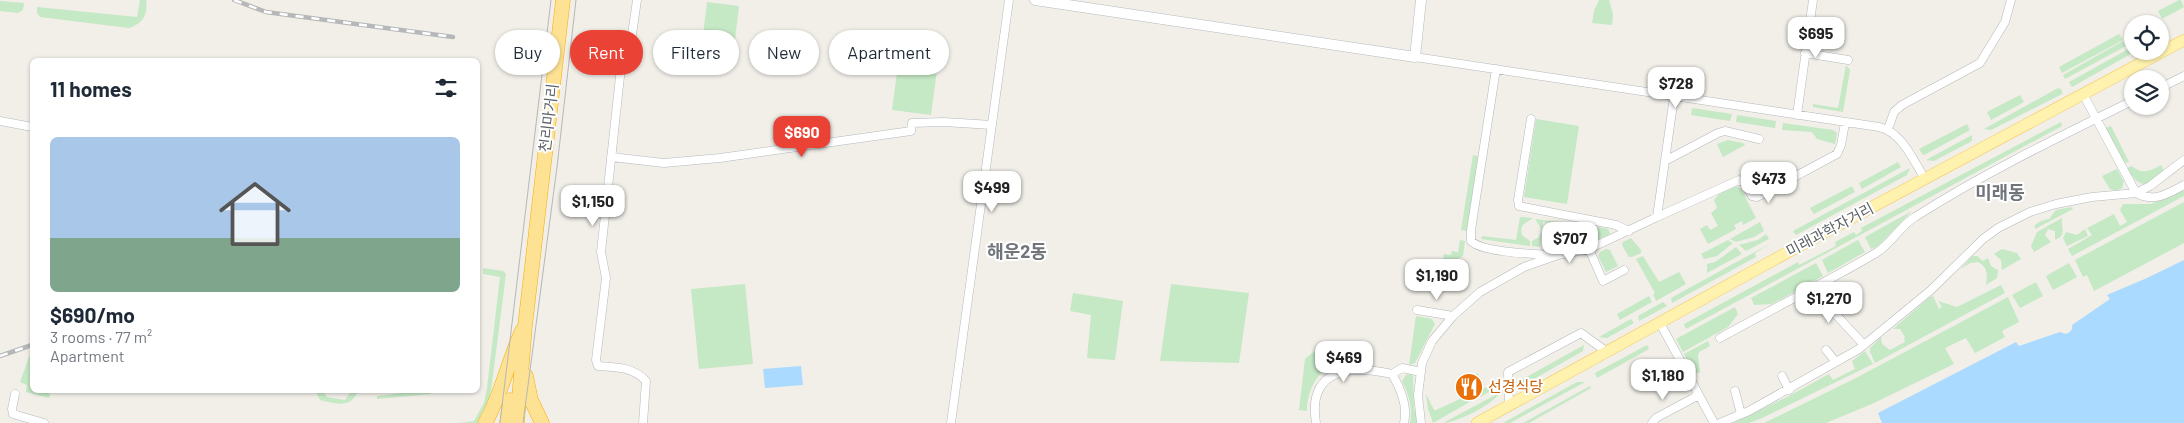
<!DOCTYPE html>
<html lang="en">
<head>
<meta charset="utf-8">
<style>
  body { margin:0; font-family:Barlow,"Noto Sans KR",sans-serif; background:#f2f2f3; color:#1f2937; height:100vh; display:flex; flex-direction:column; font-size:19px; white-space:nowrap }
  * { box-sizing:border-box; margin:0 }
  p { font-size:16px; color:#747a83 }
  .icon { flex:none; width:28px; height:28px; fill:none; stroke:currentColor; stroke-width:2; stroke-linecap:round; stroke-linejoin:round }
  .map { position:relative; flex:1; overflow:hidden }
  .panel { position:absolute; left:30px; top:58px; width:450px; height:335px; display:flex; flex-direction:column; background:#fff; border-radius:8px; box-shadow:0 1px 4px #0004 }
  .panel>* { flex:none }
  .top-card { position:absolute; left:495px; top:30px; width:475px; height:45px; display:flex; gap:10px }
  .fabs { position:absolute; left:2124px; top:15px; display:grid; gap:10px }
  .fabs a { display:grid; place-items:center; width:45px; height:45px; border-radius:50%; background:#fff; box-shadow:0 1px 4px #0004; font-size:25px }
  .price { position:absolute; translate:-50% -42px; padding:0 11px; border-radius:10px; background:#fff; color:#222; font-size:16px; line-height:32px; filter:drop-shadow(0 1px 2px #0008) }
  .price::after { content:''; position:absolute; left:50%; top:30px; width:15px; height:11px; margin-left:-8px; background:inherit; clip-path:polygon(0 0,100% 0,50% 100%) }
  .price.active { background:#ea4335; color:#fff }
  ul { padding:0; list-style:none }
  li { display:grid; align-content:center; gap:10px; height:265px; padding:0 20px }
  li span { display:grid; place-items:center; height:155px; border-radius:8px; color:#555 }
  li>.icon { margin-inline-start:auto }
  span .icon { width:90px; height:90px; fill:#fffc; stroke-width:1 }
  li b { font-size:21px }
  h2 { display:flex; justify-content:space-between; align-items:center; height:60px; padding:0 20px; font-size:21px }
  .tag { padding:0 18px; border-radius:22px; background:#fff; box-shadow:0 1px 4px #0004; font-size:18px; line-height:45px }
  .tag.active { background:#ea4335; color:#fff }
  .map>svg:first-child { display:block }
</style>
</head>
<body>
<div class="map">
<svg width="2184" height="423" viewBox="0 0 2184 423">
  <rect width="100%" height="100%" fill="#f1efe8"/>
  <path fill="#c5e8c5" d="M140 0H146C148 15 143 23 129 28L40 17 37 13V7L137 17Z
    M1599 0H1609L1613 14 1612 25 1592 23 1594 11Z
    M2179 0H2181L2184 7 2162 19 2158 11Z
    M0 1 24 3 23 10 18 13 0 11Z
    M707 2 739 6 734 48 702 44Z
    M2119 34 2123 40 2062 73 2059 67Z
    M2123 41 2126 46 2065 79 2063 75Z
    M901 43 940 48 931 115 892 110Z
    M2132 47V51H2136L2072 87 2069 82Z
    M1846 65 1850 70 1843 112 1813 107V104L1838 108Z
    M2058 88 2062 90V94L1991 130 1984 129Z
    M2020 95 2024 102 1991 120 1987 112Z
    M1692 108 1732 114 1730 121 1691 115Z
    M1737 115 1776 121 1775 128 1736 122Z
    M1536 119 1579 126 1567 204 1524 197Z
    M2061 122 2062 126 1686 329 1684 324 1798 262 1799 265 1836 246 1835 242 1854 232 1856 235 1862 231 1861 228Z
    M1783 123 1833 130 1837 133 1835 144 1817 139 1812 132 1782 130Z
    M1967 124 1970 130 1926 154 1923 155 1919 149Z
    M2111 126 2129 162 2125 163 2105 128Z
    M1972 135V141L1934 161 1926 160Z
    M1728 140 1743 143 1745 145 1723 157 1717 144Z
    M1473 155 1478 156 1467 231 1461 230Z
    M1898 162 1901 167 1862 189 1859 183Z
    M2161 165 2164 171C2145 186 2141 191 2127 168L2132 166C2142 175 2150 171 2161 165Z
    M1910 168 1907 175 1796 235 1793 231Z
    M2117 169 2124 182 2122 188 2116 191 2110 189 2102 176Z
    M1736 186 1741 189 1756 218 1743 225 1742 221 1734 225 1736 229 1708 244 1700 229 1707 225 1710 230 1718 226 1711 213 1717 208 1714 200 1719 194Z
    M1852 186 1855 192 1814 214 1810 208Z
    M2184 189V196L2072 256 2068 249 2092 235 2087 228 2114 214 2120 226 2127 222 2120 210 2123 204H2151Z
    M2184 202V243L2094 291 2087 275 2083 277 2075 260Z
    M2071 207 2073 209 2035 229V225L2041 221 2049 219 2056 210Z
    M1912 211 1878 246 1871 249 1865 237Z
    M1520 217 1533 218C1527 223 1519 223 1522 235L1530 241V246L1481 239 1482 236 1516 240Z
    M2062 218C2061 229 2067 235 2055 240V231L2048 229 2045 235 2051 242 2034 252 2031 246 2037 232Z
    M1535 219 1604 228 1608 229 1610 234 1591 242 1568 245 1570 226 1543 222 1540 247 1532 246V241L1539 237 1542 230Z
    M1760 222 1764 231 1754 237 1736 242 1730 239Z
    M2085 229 2088 236 2067 246 2063 238 2066 232 2077 235Z
    M1766 234 1769 239 1746 251 1739 245 1758 240Z
    M1631 238 1641 250V253L1632 257H1629L1622 245 1623 242Z
    M1460 240 1465 241 1463 256 1431 275 1428 276 1429 266H1434L1435 259 1443 260 1444 254 1451 255 1452 251 1458 252Z
    M1728 240 1733 243 1717 256 1704 259 1701 254Z
    M1858 240 1865 252 1828 273 1822 260Z
    M1773 242 1755 253 1756 257 1672 303 1671 298Z
    M1736 247 1742 254 1707 273V264L1715 262Z
    M1606 249 1610 250 1618 266 1606 272 1598 256 1600 252Z
    M2002 249 2017 253 2021 259 2002 270 2001 260 1994 254Z
    M1643 256 1659 282 1679 272 1686 284 1656 301 1653 294 1655 293 1636 259Z
    M1972 256H1977L1983 261 1988 258 1991 266 1998 270 1997 278 1986 285C1987 275 1989 268 1978 262L1970 263 1961 269Z
    M1816 263 1823 276 1772 304 1754 305 1751 298Z
    M2069 263 2077 277 2053 290 2046 276Z
    M483 268 503 271 506 274 492 383 490 396 477 423H460L474 421 484 403 487 388 500 277 483 274Z
    M2036 282 2043 296 2020 308 2012 295Z
    M745 284 753 364 699 369 691 289Z
    M1171 284 1249 293 1239 363 1160 361Z
    M2001 285 2005 293 1875 363 1870 352V348L1881 337 1882 344 1890 350 1905 342 1904 339 1905 337 1900 329H1893L1930 297 1933 296 1939 309 1942 307 1938 301 1957 307Z
    M1073 293 1123 301 1115 360 1087 358 1091 315 1070 311Z
    M1649 296 1652 302 1620 320 1617 314Z
    M2008 297 2019 322 2002 331 2005 337 1975 353 1966 338 1945 348 1954 364 1874 403 1826 423H1764L1856 378Z
    M1663 302 1667 306 1639 321 1638 316Z
    M1735 307 1738 314 1728 327 1683 352 1676 339Z
    M1416 316 1432 319 1435 324 1415 363 1409 365Z
    M1631 319 1634 323 1607 338 1599 337Z
    M1708 341 1710 346 1699 352 1698 356 1700 372 1694 374 1684 354Z
    M1584 345 1583 351 1520 387 1515 386 1514 384Z
    M1647 345 1649 349 1597 378 1595 373Z
    M1316 350 1339 353 1337 361C1318 370 1307 390 1307 411L1299 410 1305 359Z
    M1865 351 1873 364 1760 419 1749 423H1733L1787 397 1829 374 1833 380 1855 369 1852 361Z
    M32 353V390H51L49 398 26 392 27 385 20 382 29 357Z
    M1478 373 1479 387 1484 388 1494 386 1496 388 1480 397 1469 378Z
    M1411 374 1413 376 1414 408 1418 423H1410C1413 407 1409 395 1402 381L1406 375Z
    M1577 382H1585L1510 423H1503Z
    M1590 386 1591 388 1529 423H1523Z
    M315 390H322L327 397 345 400 350 393H357C350 409 333 403 320 400Z
    M426 390H430L431 394 377 399V396Z
    M1499 393C1495 404 1455 423 1443 423Z
    M1426 394 1434 410H1436L1471 394 1475 399 1433 423 1428 409Z"/>
  <path fill="#aadaff" d="M2184 260V423H1882L1878 413 2016 342 2019 346 2060 332 2065 334C2070 333 2073 330 2072 325L2110 299 2107 295 2147 278Z
    M801 366 803 385 765 388 763 369Z"/>
  <g fill="none" stroke-linecap="round" stroke-linejoin="round">
    <defs>
      <path id="street" d="M637 0 630 48 622 58 601 252 606 278 596 360 598 366C616 367 633 367 646 381L643 423
        M1805 53 1848 60
        M1415 57 1879 127C1902 132 1913 160 1925 179
        M1496 69 1471 230V241C1483 253 1536 254 1553 255
        M2160 88 2184 76
        M2083 94 2136 193C2154 203 2167 194 2184 185
        M1797 115 1813 0
        M1531 119 1518 200 1519 206 1616 225 1629 231
        M0 121 32 127
        M1888 129 1894 112 1902 105 1980 63 2005 22 2011 0
        M611 157 664 163 720 158 911 131 912 123 944 122 992 125
        M1665 161 1718 133 1725 131 1759 139
        M1657 217 1739 180 1745 183 1752 196 1757 197 1837 154 1841 145 1845 123
        M1589 249 1603 281 1624 270
        M1819 287 1827 305 1864 345
        M1417 310 1453 316
        M1660 323 1714 423
        M1720 338C1772 309 1825 283 1876 253 1891 244 1900 226 1915 217 1984 173 2059 137 2132 101
        M1826 350 1836 362
        M1392 374C1401 389 1408 406 1404 423
        M1782 376 1789 390
        M1735 391 1741 414
        M15 394 12 409 13 414 44 423
        M1509 406 1508 372 1581 333 1607 352
        M951 423 1009 0
        M1316 423C1307 368 1351 365 1392 374L1402 368 1421 372
        M1421 423 1418 395 1422 363 1432 341 1453 316 1480 292 1524 267 1558 255 1589 249 1657 217 1674 97
        M1652 423 1656 418 1699 395
        M1720 423 1749 411 1859 349 1931 290 1983 239 1998 228 2030 212 2056 204 2092 197 2136 193 2150 186 2184 160"/>
      <path id="secondary" d="M1035 0 1415 57 1421 0"/>
      <path id="primary" d="M1477 423 1790 251 2184 40"/>
      <path id="highway" d="M526 376 531 400 542 423
        M485 423C502 394 508 361 522 331
        M507 423 510 400
        M517 423 525 326 563 0"/>
    </defs>
    <use href="#street" stroke="#b5b8bc" stroke-width="9"/>
    <use href="#secondary" stroke="#b6babf" stroke-width="11"/>
    <use href="#primary" stroke="#f2c960" stroke-width="12"/>
    <use href="#highway" stroke="#f9ab00" stroke-width="15"/>
    <use href="#street" stroke="#fff" stroke-width="8"/>
    <use href="#secondary" stroke="#fff" stroke-width="10"/>
    <use href="#primary" stroke="#fff2af" stroke-width="11"/>
    <use href="#highway" stroke="#fde293" stroke-width="14"/>
    <path stroke="#b6b7b8" stroke-width="1" d="M500 423 551 0
      M523 423 557 167 576 0"/>
    <defs>
      <path id="rail" d="M234 0 266 12 453 37
        M0 356 32 345"/>
    </defs>
    <use href="#rail" stroke="#b6b7b8" stroke-width="4.5"/>
    <use href="#rail" stroke="#fff" stroke-width="2.5" stroke-dasharray="8" stroke-linecap="butt"/>
  </g>
  <defs>
    <symbol id="restaurant-disc" viewBox="-11 -11 22 22"><circle r="9.5" fill="#e8710a" stroke="#fff"/><path d="M-5-6h1v4h1v-4h1v4h1v-4h1v5L-1.5 .5V6h-2V.5L-5-1ZM5-6V6H3V1.5H1.5Q1.5-4 5-6Z" fill="#fff"/></symbol>
  </defs>
  <g fill-rule="evenodd">
    <use href="#restaurant-disc" x="1453" y="371" width="32" height="32"/>
  </g>
  <g text-anchor="middle" stroke-width="4" stroke-linejoin="round" paint-order="stroke">
    <g font-size="15" fill="#5f6368" stroke="#fff">
      <text transform="translate(549 118) rotate(-83)" y="5">천리마거리</text>
      <text transform="translate(1830 230) rotate(-28)" y="5">미래과학자거리</text>
    </g>
    <g font-size="15" fill="#c56008" stroke="#fff" text-anchor="start">
      <text x="1488" y="392">선경식당</text>
    </g>
    <g font-size="18" font-weight="bold" fill="#70757a" stroke="#fff">
      <text x="2000" y="199">미래동</text>
      <text x="1017" y="258">해운2동</text>
    </g>
  </g>
</svg>
<div class="fabs">
<a><svg class="icon" aria-label="locate" viewBox="0 0 24 24"><circle cx="12" cy="12" r="6"/><path d="M12 2v4M12 18v4M2 12h4M18 12h4"/></svg></a>
<a><svg class="icon" aria-label="layers" viewBox="0 0 24 24"><path d="M12 4l9 5-9 5-9-5zM3 14l9 5 9-5"/></svg></a>
</div>
<b class="price" style="left:1816px;top:59px">$695</b>
<b class="price" style="left:1676px;top:109px">$728</b>
<b class="price active" style="left:802px;top:158px">$690</b>
<b class="price" style="left:1769px;top:204px">$473</b>
<b class="price" style="left:992px;top:213px">$499</b>
<b class="price" style="left:593px;top:227px">$1,150</b>
<b class="price" style="left:1570px;top:264px">$707</b>
<b class="price" style="left:1437px;top:301px">$1,190</b>
<b class="price" style="left:1829px;top:324px">$1,270</b>
<b class="price" style="left:1344px;top:383px">$469</b>
<b class="price" style="left:1663px;top:401px">$1,180</b>
<div class="top-card">
<a class="tag">Buy</a>
<a class="tag active">Rent</a>
<a class="tag">Filters</a>
<a class="tag">New</a>
<a class="tag">Apartment</a>
</div>
<section class="panel">
<h2>11 homes<svg class="icon" aria-label="filters" viewBox="0 0 24 24"><path d="M4 7h16M4 17h16"/><circle cx="9" cy="7" r="2"/><circle cx="15" cy="17" r="2"/></svg></h2>
<ul>
<li><span style="background:linear-gradient(#a9c7e8 65%,#7fa58c 0)"><svg class="icon" aria-label="home" viewBox="0 0 24 24"><path d="M3 11l9-7 9 7M6 9v11h12V9"/></svg></span><div><b>$690/mo</b><p>3 rooms · 77 m²</p><p>Apartment</p></div></li>
</ul>
</section>
</div>
</body>
</html>
